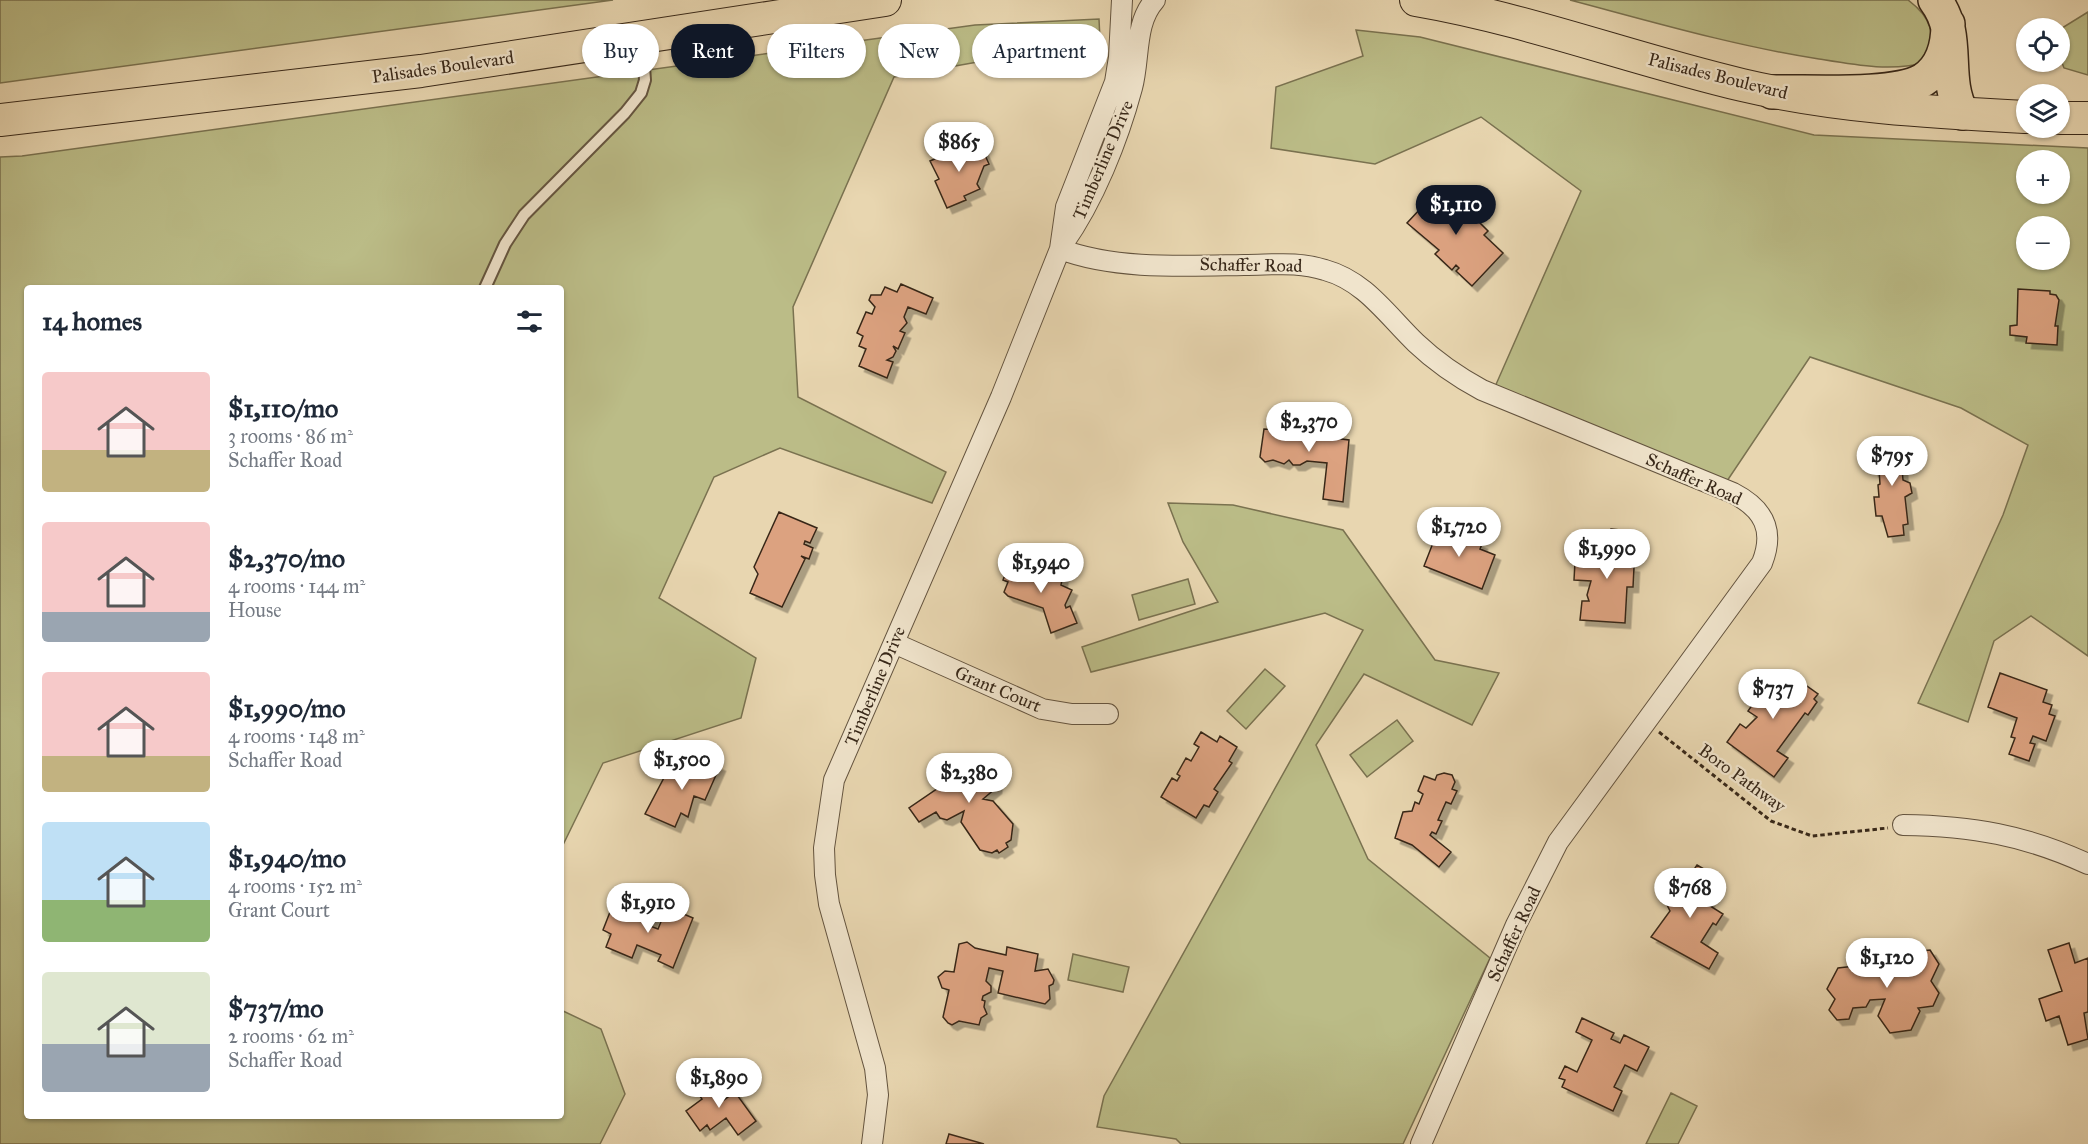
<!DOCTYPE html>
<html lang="en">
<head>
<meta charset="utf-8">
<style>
  body { margin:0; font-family:"IM FELL Great Primer",serif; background:#f6f6f7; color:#1f2937; height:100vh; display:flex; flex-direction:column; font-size:22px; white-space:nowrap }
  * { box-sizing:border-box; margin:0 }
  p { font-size:20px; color:#747a83 }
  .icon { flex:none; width:33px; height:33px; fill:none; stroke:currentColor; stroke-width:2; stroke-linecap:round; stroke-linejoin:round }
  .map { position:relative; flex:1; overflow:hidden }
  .sheet { position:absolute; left:24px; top:285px; width:540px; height:834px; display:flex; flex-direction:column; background:#fff; border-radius:6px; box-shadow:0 2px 4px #0004 }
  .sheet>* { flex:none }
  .banner { position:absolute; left:582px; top:24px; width:570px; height:54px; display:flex; gap:12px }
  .buttons { position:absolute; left:2016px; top:18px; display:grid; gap:12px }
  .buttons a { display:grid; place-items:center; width:54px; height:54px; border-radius:50%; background:#fff; box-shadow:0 2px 4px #0004; font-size:30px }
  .price { position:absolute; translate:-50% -51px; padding:0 14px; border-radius:21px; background:#fff; color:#222; font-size:20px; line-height:39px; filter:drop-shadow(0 2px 3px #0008) }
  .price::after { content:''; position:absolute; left:50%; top:36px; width:18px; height:14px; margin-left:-9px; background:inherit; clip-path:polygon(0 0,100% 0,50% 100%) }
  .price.active { background:#111827; color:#fff }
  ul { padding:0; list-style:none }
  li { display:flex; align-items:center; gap:18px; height:150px; padding:0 18px }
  li span { display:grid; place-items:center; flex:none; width:168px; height:120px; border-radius:6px; color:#555 }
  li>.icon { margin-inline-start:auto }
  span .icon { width:72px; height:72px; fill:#fffc; stroke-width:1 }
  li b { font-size:26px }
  h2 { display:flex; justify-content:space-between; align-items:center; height:72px; padding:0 18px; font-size:26px }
  .chip { padding:0 21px; border-radius:27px; background:#fff; box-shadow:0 2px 4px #0004; font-size:21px; line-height:54px }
  .chip.active { background:#111827; color:#fff }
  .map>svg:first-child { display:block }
</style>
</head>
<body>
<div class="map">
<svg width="2088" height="1144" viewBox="0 0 2088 1144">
  <defs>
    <filter id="shadow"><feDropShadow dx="5.5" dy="5.5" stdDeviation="0" flood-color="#0004"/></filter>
  </defs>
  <rect width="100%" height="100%" fill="#e8d6b0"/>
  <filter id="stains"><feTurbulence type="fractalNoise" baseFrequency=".00333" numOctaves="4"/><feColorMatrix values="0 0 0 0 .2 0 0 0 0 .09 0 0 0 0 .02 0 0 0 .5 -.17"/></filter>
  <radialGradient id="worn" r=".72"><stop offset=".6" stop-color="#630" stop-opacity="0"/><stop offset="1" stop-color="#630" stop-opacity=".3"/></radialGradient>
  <path fill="#bbbc87" stroke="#7a7250" stroke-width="1.5" fill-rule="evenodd" d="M0 0H613L0 83Z
    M1570 0H1908C1932 18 1935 33 1928 62 1892 72 1855 65 1819 59 1735 46 1653 22 1570 0Z
    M2088 12V75L2064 68C2058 54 2059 42 2062 28Z
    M1099 19 1100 40 894 77 793 307 798 397 946 472 932 503 780 448 714 477 659 598 756 658 741 718 603 763 561 849V288H27V1116H561V1010L601 1029 625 1094 600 1144H0V157L22 156 975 25Z
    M1356 30 1420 37 1814 135 2088 148V656L2031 616 1994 641 1968 722 1918 703 2003 515 2028 445 1961 408 1810 357 1727 481 1494 389 1581 191 1481 117 1375 164 1271 148 1276 87 1363 56ZM2026 160H2060V194H2026ZM2026 226H2060V260H2026Z
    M1168 503 1233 505 1343 530 1435 660 1499 673 1472 725 1364 674 1316 745 1368 859 1490 958 1403 1144H1181L1176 1139 1097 1127 1104 1096 1363 630 1325 613 1091 672 1082 647 1218 602 1183 542Z
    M1188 579 1195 604 1139 620 1132 595Z
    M1265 669 1285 686 1246 729 1227 711Z
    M1397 720 1413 741 1367 777 1350 755Z
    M1073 954 1129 967 1123 992 1068 980Z
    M1671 1093 1697 1106 1678 1144H1646Z"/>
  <path fill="#dca280" stroke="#382819" stroke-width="1.5" filter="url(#shadow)" d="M980 144 989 164 984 166 977 184 980 189 964 196 966 200 947 208 935 181 939 179 930 161 965 146 967 150Z
    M1443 189H1448L1460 200 1457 209 1469 220 1473 216 1488 231 1484 235 1503 253 1472 286 1456 271 1459 268 1456 265 1452 270 1435 254 1439 250 1407 223 1438 190Z
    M901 284 933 298 926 314 908 307 904 317 907 323 900 331 905 333 898 349 893 346 896 351 893 357 887 360 893 362 887 378 859 366 866 349 859 346 863 336 857 333 866 312 872 314 875 307 869 300 871 295H881L885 287 897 292Z
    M2018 289 2050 291V294L2056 295 2059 300 2055 326H2058L2057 345 2026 343 2027 337 2010 335V326L2017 325Z
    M1296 417 1309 419 1308 430 1318 431 1321 427H1326L1327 434 1334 435V438L1349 440 1343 502 1323 499 1327 463 1307 461 1300 465H1293L1289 460 1284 464 1273 460 1265 462 1260 457 1264 429 1279 430 1283 422 1292 429Z
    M1907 445 1910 467 1902 468 1903 480 1910 483 1912 493 1905 497 1908 524 1903 525 1904 535 1888 537 1882 516H1876L1874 497H1879L1878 485 1880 484 1879 470 1873 471 1870 449Z
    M779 512 817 528 810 543 805 541 804 544 813 548 809 559 801 556 805 559 782 607 750 593 758 574 754 567Z
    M1440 525 1455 531 1452 539 1462 543 1464 537 1482 544 1480 549 1495 555 1482 589 1424 566Z
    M1611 529 1630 531 1628 566 1634 567 1633 587H1627L1625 623 1580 620 1582 601H1589L1587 595 1591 581 1574 580 1575 562 1581 563 1582 551 1609 553Z
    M1021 563 1033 568 1042 566 1043 574 1052 576 1058 572 1063 575 1061 585 1072 590 1065 605 1066 608 1070 606 1077 623 1051 633 1043 608 1008 596 1004 592 1008 582 1003 580 1009 564 1019 568Z
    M1776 670 1787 677 1790 674 1818 694 1814 699 1817 702 1808 715 1805 713 1777 751 1788 758 1774 777 1727 742 1740 724 1746 728 1757 717 1748 711 1755 701 1751 698 1766 677 1769 680Z
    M2000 673 2047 690 2043 702 2052 705 2049 714 2055 716 2046 741 2033 736 2030 743 2035 744 2029 761 2009 754 2015 738 2011 737 2017 718 1988 707Z
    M1201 732 1217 742 1220 736 1237 747 1229 761 1232 763 1214 789 1218 792 1209 807 1204 805 1196 818 1161 797 1172 778 1177 781 1180 776 1177 774 1186 758 1191 761 1199 747 1194 744Z
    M699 757 720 766 705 800 694 796 688 817 681 813 675 827 645 814 667 772 672 775 678 761 694 768Z
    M955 760 975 763 978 769 989 767 998 775 996 788 983 799 993 801 1013 824 1011 840 1006 843 1008 847 999 853 997 850 992 853 980 850 961 822 964 811 947 820 940 818 936 812 919 822 909 808 938 788V771Z
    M1444 773 1452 775 1455 782 1452 789 1457 791 1451 804 1446 802 1438 820 1442 821 1436 834 1432 832 1430 835 1451 852 1439 867 1412 845 1395 838 1403 812 1412 811 1415 802 1419 804 1423 794 1418 791 1424 776 1435 780 1437 775Z
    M1697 865 1716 876 1703 898 1709 901 1707 904 1723 914 1716 925 1713 923 1701 942 1718 953 1709 969 1651 937 1670 911 1664 899 1677 901 1679 888 1676 886 1682 877 1685 879 1689 873 1691 874Z
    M625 904 638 910 634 919 641 921 645 911 654 915 650 926 658 929 667 907 693 918 673 968 658 961 661 955 637 945 632 958 606 947 611 934 603 930 610 912 620 917Z
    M967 942 975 948 1006 955 1007 947 1038 954 1035 971 1048 969 1054 980 1053 984 1049 986 1050 999 1045 1004 998 993 1003 971 989 968 986 981 991 986V992L983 996 982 1000 985 1001 984 1007 987 1014 981 1018 979 1025 959 1021 952 1025 948 1023 943 1017 949 990 942 988 938 977 945 971 954 972 959 944Z
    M2069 943 2075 963 2088 958V1012L2084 1013 2088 1039 2068 1045 2059 1016 2046 1021 2039 999 2062 991 2048 950Z
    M1930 950 1939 964 1931 981 1939 993 1933 1006 1918 1008 1920 1011 1911 1030 1890 1033 1878 1016 1885 999 1870 1000 1866 1007 1853 1008 1849 1019 1837 1020 1829 1010 1835 999 1827 989 1838 968 1864 965 1868 971 1875 955 1889 954 1898 966H1904L1911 952Z
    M1582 1018 1614 1033 1611 1039 1620 1043 1624 1035 1649 1047 1637 1071 1625 1065 1614 1087 1622 1091 1613 1111 1562 1087 1565 1080 1559 1078 1565 1066 1577 1072 1592 1040 1576 1032Z
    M707 1076 724 1100 735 1092 756 1121 738 1135 726 1118 710 1130 707 1125 700 1131 686 1111 702 1099 693 1086Z
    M949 1134 984 1144H946Z"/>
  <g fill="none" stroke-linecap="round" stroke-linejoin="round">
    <defs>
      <path id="service" d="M485 288 505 244 524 215 625 113 641 93 645 80 642 41"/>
      <path id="minor" d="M1063 244C1094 200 1118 140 1132 88 1140 59 1134 23 1155 0
        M1060 249C1115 270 1185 266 1244 265 1273 265 1297 261 1325 270 1365 281 1387 315 1416 343 1436 362 1458 377 1482 390L1733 493C1764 509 1775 530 1762 563L1558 842 1516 925 1421 1144
        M894 643 1042 709 1072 714H1108
        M1903 825C1972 826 2025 835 2088 864
        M872 1144 878 1095 875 1068 829 904 825 875 824 848 834 780 1001 397 1060 249 1066 207 1115 82 1119 57 1122 0"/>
      <path id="primary" d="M1416 0C1527 19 1632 59 1742 85 1835 107 1931 112 2026 117
        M2060 118H2088
        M0 120 421 71 885 0"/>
      <path id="motorway" d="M1935 0C1962 35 1942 77 1962 113
        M1772 92C1808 91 1895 97 1923 80 1942 68 1948 45 1948 24"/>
    </defs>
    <use href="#service" stroke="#64543f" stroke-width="14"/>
    <use href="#minor" stroke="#64543f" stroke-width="22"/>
    <use href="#primary" stroke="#382819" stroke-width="34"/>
    <use href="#motorway" stroke="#382819" stroke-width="36"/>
    <path stroke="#382819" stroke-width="3" stroke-dasharray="4.5 3" stroke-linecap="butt" d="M1659 732 1771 821 1812 836 1888 828"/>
    <use href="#service" stroke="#f0e4cc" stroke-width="10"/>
    <use href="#minor" stroke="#f0e4cc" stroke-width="20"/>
    <use href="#primary" stroke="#e8d6b0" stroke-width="32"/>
    <use href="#motorway" stroke="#e8d6b0" stroke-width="33"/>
  </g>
  <g text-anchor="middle" stroke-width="4.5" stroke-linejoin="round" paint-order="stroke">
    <g font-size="18" fill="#382819" stroke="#f0e4cc">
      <text transform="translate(443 67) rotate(-8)" y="6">Palisades Boulevard</text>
      <text transform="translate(1718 76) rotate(14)" y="6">Palisades Boulevard</text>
      <text transform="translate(1103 160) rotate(-67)" y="6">Timberline Drive</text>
      <text transform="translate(1251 265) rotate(1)" y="6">Schaffer Road</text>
      <text transform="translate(1694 479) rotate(24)" y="6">Schaffer Road</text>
      <text transform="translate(875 686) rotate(-67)" y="6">Timberline Drive</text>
      <text transform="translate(998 689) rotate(23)" y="6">Grant Court</text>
      <text transform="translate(1742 778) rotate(36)" y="6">Boro Pathway</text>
      <text transform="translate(1514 934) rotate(-65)" y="6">Schaffer Road</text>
    </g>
  </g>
  <rect width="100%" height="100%" filter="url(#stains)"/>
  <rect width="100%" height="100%" fill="url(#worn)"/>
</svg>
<div class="buttons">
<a><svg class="icon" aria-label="locate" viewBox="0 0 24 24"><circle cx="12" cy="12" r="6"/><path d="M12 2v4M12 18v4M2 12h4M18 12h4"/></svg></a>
<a><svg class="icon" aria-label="layers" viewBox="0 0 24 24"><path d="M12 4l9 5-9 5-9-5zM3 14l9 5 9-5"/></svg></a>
<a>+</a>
<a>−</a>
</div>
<b class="price" style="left:959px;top:173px">$865</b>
<b class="price active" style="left:1456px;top:236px">$1,110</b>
<b class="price" style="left:1309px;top:453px">$2,370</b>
<b class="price" style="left:1892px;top:487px">$795</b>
<b class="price" style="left:1459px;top:558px">$1,720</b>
<b class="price" style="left:1607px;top:580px">$1,990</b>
<b class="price" style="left:1041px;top:594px">$1,940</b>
<b class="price" style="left:1773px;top:720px">$737</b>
<b class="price" style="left:682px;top:791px">$1,500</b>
<b class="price" style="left:969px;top:804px">$2,380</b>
<b class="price" style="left:1690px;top:919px">$768</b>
<b class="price" style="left:648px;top:934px">$1,910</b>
<b class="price" style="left:1887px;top:989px">$1,120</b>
<b class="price" style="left:719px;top:1109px">$1,890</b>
<div class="banner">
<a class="chip">Buy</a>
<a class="chip active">Rent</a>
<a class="chip">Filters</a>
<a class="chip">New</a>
<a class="chip">Apartment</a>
</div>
<section class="sheet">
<h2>14 homes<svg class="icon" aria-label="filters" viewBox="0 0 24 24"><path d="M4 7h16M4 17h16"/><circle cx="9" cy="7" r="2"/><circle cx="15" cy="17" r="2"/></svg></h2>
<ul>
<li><span style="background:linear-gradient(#f6c9c9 65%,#c2b280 0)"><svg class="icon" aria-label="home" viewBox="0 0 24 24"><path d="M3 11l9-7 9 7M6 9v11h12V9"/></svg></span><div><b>$1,110/mo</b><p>3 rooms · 86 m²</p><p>Schaffer Road</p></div></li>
<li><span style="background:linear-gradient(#f6c9c9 75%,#9aa5b1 0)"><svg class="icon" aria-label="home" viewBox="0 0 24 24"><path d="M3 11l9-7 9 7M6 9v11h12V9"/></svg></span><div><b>$2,370/mo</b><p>4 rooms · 144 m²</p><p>House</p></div></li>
<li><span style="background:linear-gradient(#f6c9c9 70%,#c2b280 0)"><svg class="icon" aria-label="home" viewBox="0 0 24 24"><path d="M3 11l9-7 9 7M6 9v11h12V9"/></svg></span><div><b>$1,990/mo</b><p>4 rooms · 148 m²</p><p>Schaffer Road</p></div></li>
<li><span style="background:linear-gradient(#bfe0f5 65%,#8fb573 0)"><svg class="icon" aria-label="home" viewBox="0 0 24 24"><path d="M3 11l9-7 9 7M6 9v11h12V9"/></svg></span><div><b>$1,940/mo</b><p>4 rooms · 152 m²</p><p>Grant Court</p></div></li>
<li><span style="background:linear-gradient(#dfe7d0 60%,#9aa5b1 0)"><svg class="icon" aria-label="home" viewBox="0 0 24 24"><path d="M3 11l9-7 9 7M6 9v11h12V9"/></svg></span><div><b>$737/mo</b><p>2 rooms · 62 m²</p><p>Schaffer Road</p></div></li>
</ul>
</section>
</div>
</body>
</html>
